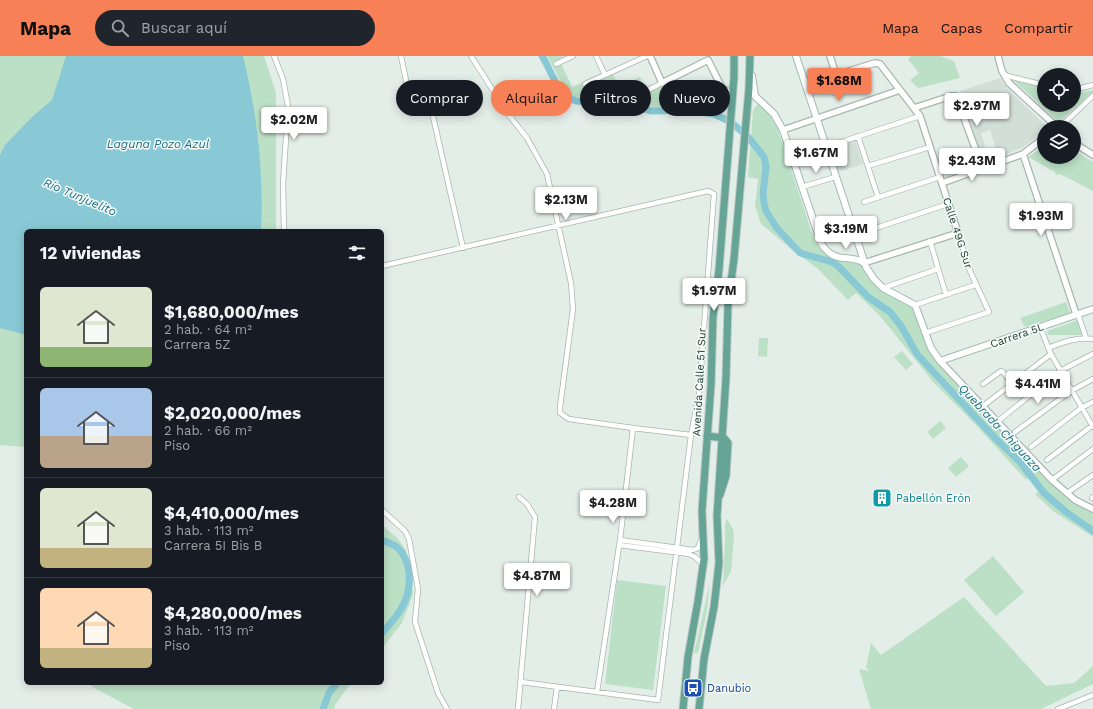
<!DOCTYPE html>
<html lang="es">
<head>
<meta charset="utf-8">
<style>
  body { margin:0; font-family:"Work Sans",sans-serif; background:#20242c; color:#f1f3f6; height:100vh; display:flex; flex-direction:column; font-size:15px; white-space:nowrap }
  * { box-sizing:border-box; margin:0 }
  p { font-size:13px; color:#9ea1a6 }
  .icon { flex:none; width:22px; height:22px; fill:none; stroke:currentColor; stroke-width:2; stroke-linecap:round; stroke-linejoin:round }
  .map { position:relative; flex:1; overflow:hidden }
  .drawer { position:absolute; left:24px; top:173px; width:360px; height:456px; display:flex; flex-direction:column; background:#171b24; border-radius:6px; box-shadow:0 2px 10px #0003 }
  .drawer>* { flex:none }
  .top-card { position:absolute; left:396px; top:24px; width:380px; height:36px; display:flex; gap:8px }
  .fabs { position:absolute; left:1037px; top:12px; display:grid; gap:8px }
  .fabs a { display:grid; place-items:center; width:44px; height:44px; border-radius:50%; background:#171b24; box-shadow:0 2px 10px #0003; font-size:20px }
  .price { position:absolute; translate:-50% -34px; padding:0 9px; border-radius:4px; background:#fff; color:#222; font-size:13px; line-height:26px; filter:drop-shadow(0 1px 2px #0008) }
  .price::after { content:''; position:absolute; left:50%; top:24px; width:12px; height:9px; margin-left:-6px; background:inherit; clip-path:polygon(0 0,100% 0,50% 100%) }
  .price.active { background:#f88057; color:#111 }
  ul { padding:0; list-style:none }
  li { display:flex; align-items:center; gap:12px; height:100px; padding:0 16px }
  li+li { border-top:1px solid #363941 }
  li span { display:grid; place-items:center; flex:none; width:112px; height:80px; border-radius:6px; color:#555 }
  li>.icon { margin-inline-start:auto }
  span .icon { width:48px; height:48px; fill:#fffc; stroke-width:1 }
  li b { font-size:17px }
  h2 { display:flex; justify-content:space-between; align-items:center; height:48px; padding:0 16px; font-size:17px }
  .tag { padding:0 14px; border-radius:18px; background:#171b24; box-shadow:0 2px 10px #0003; font-size:14px; line-height:36px }
  .tag.active { background:#f88057; color:#111 }
  header { display:flex; align-items:center; gap:24px; box-sizing:border-box; height:56px; padding:0 20px; background:#f88057; color:#111 }
  header strong { font-size:19px }
  nav { display:flex; gap:22px; margin-inline-start:auto; font-size:14px }
  .search { width:280px; height:36px; background:#20242c; display:flex; align-items:center; gap:10px; box-sizing:border-box; padding:0 14px; border-radius:22px; color:#9ea1a6; font-size:15px }
  .map>svg:first-child { display:block }
</style>
</head>
<body>
<header>
<strong>Mapa</strong>
<div class="search"><svg class="icon" aria-label="search" viewBox="0 0 24 24"><circle cx="10" cy="10" r="6"/><path d="M15 15l6 6"/></svg>Buscar aquí</div>
<nav><a>Mapa</a><a>Capas</a><a>Compartir</a></nav>
</header>
<div class="map">
<svg width="1093" height="653" viewBox="0 0 1093 653">
  <rect width="100%" height="100%" fill="#e4eee9"/>
  <path fill="#d2ded8" d="M1000 22 1007 32 1047 71H1044V75L1025 90 999 102 990 74 981 77 986 94 980 95 960 35Z
    M855 84 863 108 838 116 830 92Z"/>
  <path fill="#bce0c6" d="M0 0H264L276 37V175H26V391L0 389Z
    M547 0H564L559 3 572 31 586 25 588 30 613 18 619 30 640 21 647 38 662 31 666 40 702 25 710 43 722 38 726 39 725 56 689 49 654 51 633 45 576 41 567 36Z
    M911 0H940L954 5 960 22 918 32 910 24 919 17 908 3Z
    M1013 24 1044 31V49H1074V38L1093 34V36L1059 66Z
    M758 48 769 58 778 73 815 186 820 193 830 200 838 204 860 208 886 237 908 247 914 251 931 298 1048 423 1079 448 1093 456V481L1053 455 1035 438 1039 435 1029 421 1026 424 974 367 934 327 880 260 856 237 848 244 817 212 797 198 761 168 755 150 758 123 748 121 753 54Z
    M1044 90V101H1074V94L1093 106V135L1060 118 1056 119 1055 116 1028 101Z
    M1066 246 1070 257 1025 271 1020 262Z
    M1078 264 1083 279H1048L1047 275Z
    M759 282H768L767 301 758 300Z
    M902 295 913 308 906 314 894 301Z
    M940 365 946 372 933 383 927 376Z
    M961 401 969 410 956 421 948 412Z
    M727 463 733 473 734 481 731 515 723 530 725 485V467Z
    M382 469 397 482 406 494 411 514 413 539 402 567 382 592Z
    M993 500 1024 536 996 560 964 524Z
    M617 524 666 530 653 634 605 628Z
    M710 526 707 555 698 597H694Z
    M964 541 1046 630 1074 627 1093 610V628L1041 653H871L859 613 869 615 866 611 871 587 881 599Z
    M89 627H351L335 649V653H134L94 632Z"/>
  <path fill="#89c9d5" d="M66 0H243C257 57 264 116 261 175H26V279L0 272V99L5 89 33 60 52 44Z"/>
  <g fill="none" stroke-linecap="round" stroke-linejoin="round">
    <path stroke="#89c9d5" stroke-width="7" d="M542 0C552 16 557 38 576 45L626 48 652 55 688 54 714 58 731 66 749 82 764 101 766 111 763 138 764 147 766 155 776 171 800 197 832 206 839 211 868 241 890 256 901 270 917 298 926 308 995 382 1020 406 1044 437 1066 456 1093 475
      M382 484C387 486 394 488 398 492 411 505 412 529 405 545 400 557 391 567 382 577
      M323 653 329 637 337 627"/>
    <defs>
      <path id="minor" d="M274 0 283 23 288 50 283 128 284 175
        M401 0 407 29 414 36 429 43 463 192
        M471 0 508 58 527 82 547 118 571 227 573 253 560 351V357L569 363 633 372
        M596 0 605 19
        M556 8 573 0
        M1004 19 1044 29
        M585 28 647 0
        M805 29 836 19
        M1074 34 1093 29
        M646 35 662 27
        M707 39 722 32
        M1060 71 1093 40
        M858 80 878 141
        M826 91 920 60
        M868 110 930 91
        M802 131 835 121
        M864 146 940 121
        M855 179 948 148
        M930 185 946 239
        M382 210 708 135 714 138 699 338 691 379 658 644 521 626
        M883 232 938 213
        M915 249 975 229
        M1078 258 1086 282
        M1040 271 1051 298 1093 371
        M925 277 989 256 970 215 958 177
        M1048 292C1063 286 1077 281 1093 283
        M983 328 1001 315 1003 316 1012 328
        M983 350 1051 298
        M997 366 1060 315 1093 298
        M1015 376 1071 335 1093 323
        M1031 391 1081 352 1093 346
        M1047 404 1093 369
        M1052 424 1093 393
        M1067 437 1093 419
        M1092 442 1093 441
        M382 454 405 475 409 483 418 533 415 566 438 637 447 653
        M620 484 693 494 698 492 701 484
        M619 489 689 498 695 501 703 508
        M597 636 620 484 633 372 691 379
        M518 653 535 461 527 448 519 441
        M554 653 557 631
        M1058 653 1093 639"/>
      <path id="tertiary" d="M650 0 662 27 708 4 722 32 732 38
        M830 0 836 19 875 7 880 8 920 60 958 177 864 207
        M998 0 1002 15 1009 27 1057 71
        M914 52 951 40H956L978 100 986 106 998 108
        M783 74 900 34
        M1074 87 1093 99
        M1023 98 1076 258
        M942 127 1012 102 1023 98 1044 82
        M940 305 1052 424 1075 444 1093 453"/>
      <path id="secondary" d="M796 0 866 211 874 223 883 232 915 249 931 292 940 305 1093 253
        M752 20 755 40 774 58 783 74 821 187C835 210 850 197 864 207"/>
      <path id="primary" d="M707 380 724 382 728 387 726 420 720 439
        M683 653 688 601 698 545 704 503 702 455 711 329 713 261 719 214 734 21V0
        M699 653 704 603 714 551 719 507 717 460 726 322 728 249 734 203 749 32 750 0"/>
    </defs>
    <use href="#minor" stroke="#a6b7b0" stroke-width="6"/>
    <use href="#tertiary" stroke="#a6b7b0" stroke-width="8"/>
    <use href="#secondary" stroke="#a1bab2" stroke-width="8"/>
    <use href="#primary" stroke="#c1cac7" stroke-width="9"/>
    <use href="#minor" stroke="#fff" stroke-width="4.5"/>
    <use href="#tertiary" stroke="#fff" stroke-width="5.5"/>
    <use href="#secondary" stroke="#fff" stroke-width="6"/>
    <use href="#primary" stroke="#66a596" stroke-width="7"/>
  </g>
  <defs>
    <symbol id="building-square" viewBox="-11 -11 22 22"><rect x="-9" y="-9" width="18" height="18" rx="4" fill="#0f9aa8" stroke="#f4faf7"/><path d="M-4-6H4V6H1V3H-1V6H-4ZM-2.5-4.3h1.7v1.8h-1.7ZM.8-4.3h1.7v1.8H.8ZM-2.5-1h1.7V.8h-1.7ZM.8-1h1.7V.8H.8Z" fill="#fff"/></symbol>
    <symbol id="bus-square" viewBox="-11 -11 22 22"><rect x="-9" y="-9" width="18" height="18" rx="4" fill="#1a4fb4" stroke="#f4faf7"/><path d="M-5-6H5V4H4V6H2V4H-2V6H-4V4H-5ZM-3.5-4V0h7V-4ZM-3.5 1.2v1.5H-2V1.2ZM2 1.2v1.5H3.5V1.2Z" fill="#fff"/></symbol>
  </defs>
  <g fill-rule="evenodd">
    <use href="#building-square" x="871" y="431" width="22" height="22"/>
    <use href="#bus-square" x="682" y="621" width="22" height="22"/>
  </g>
  <g text-anchor="middle" stroke-width="3" stroke-linejoin="round" paint-order="stroke">
    <g font-size="11" fill="#224138" stroke="#f4faf7">
      <text transform="translate(958 177) rotate(72)" y="4">Calle 49G Sur</text>
      <text transform="translate(1017 279) rotate(-19)" y="4">Carrera 5L</text>
      <text transform="translate(699 326) rotate(-87)" y="4">Avenida Calle 51 Sur</text>
    </g>
    <g font-size="11" fill="#0d838f" stroke="#f4faf7" text-anchor="start">
      <text x="896" y="446">Pabellón Erón</text>
    </g>
    <g font-size="11" fill="#164399" stroke="#f4faf7" text-anchor="start">
      <text x="707" y="636">Danubio</text>
    </g>
    <g font-size="12" font-style="italic" fill="#196e80" stroke="#f4faf7">
      <text x="158" y="92">Laguna Pozo Azul</text>
      <text transform="translate(80 141) rotate(23)" y="4">Río Tunjuelito</text>
      <text transform="translate(1000 372) rotate(47)" y="4">Quebrada Chiguaza</text>
    </g>
  </g>
</svg>
<div class="fabs">
<a><svg class="icon" aria-label="locate" viewBox="0 0 24 24"><circle cx="12" cy="12" r="6"/><path d="M12 2v4M12 18v4M2 12h4M18 12h4"/></svg></a>
<a><svg class="icon" aria-label="layers" viewBox="0 0 24 24"><path d="M12 4l9 5-9 5-9-5zM3 14l9 5 9-5"/></svg></a>
</div>
<b class="price active" style="left:839px;top:46px">$1.68M</b>
<b class="price" style="left:977px;top:71px">$2.97M</b>
<b class="price" style="left:294px;top:85px">$2.02M</b>
<b class="price" style="left:816px;top:118px">$1.67M</b>
<b class="price" style="left:972px;top:126px">$2.43M</b>
<b class="price" style="left:566px;top:165px">$2.13M</b>
<b class="price" style="left:1041px;top:181px">$1.93M</b>
<b class="price" style="left:846px;top:194px">$3.19M</b>
<b class="price" style="left:714px;top:256px">$1.97M</b>
<b class="price" style="left:1038px;top:349px">$4.41M</b>
<b class="price" style="left:613px;top:468px">$4.28M</b>
<b class="price" style="left:537px;top:541px">$4.87M</b>
<div class="top-card">
<a class="tag">Comprar</a>
<a class="tag active">Alquilar</a>
<a class="tag">Filtros</a>
<a class="tag">Nuevo</a>
</div>
<section class="drawer">
<h2>12 viviendas<svg class="icon" aria-label="filters" viewBox="0 0 24 24"><path d="M4 7h16M4 17h16"/><circle cx="9" cy="7" r="2"/><circle cx="15" cy="17" r="2"/></svg></h2>
<ul>
<li><span style="background:linear-gradient(#dfe7d0 75%,#8fb573 0)"><svg class="icon" aria-label="home" viewBox="0 0 24 24"><path d="M3 11l9-7 9 7M6 9v11h12V9"/></svg></span><div><b>$1,680,000/mes</b><p>2 hab. · 64 m²</p><p>Carrera 5Z</p></div></li>
<li><span style="background:linear-gradient(#a9c7e8 60%,#b9a48a 0)"><svg class="icon" aria-label="home" viewBox="0 0 24 24"><path d="M3 11l9-7 9 7M6 9v11h12V9"/></svg></span><div><b>$2,020,000/mes</b><p>2 hab. · 66 m²</p><p>Piso</p></div></li>
<li><span style="background:linear-gradient(#dfe7d0 75%,#c2b280 0)"><svg class="icon" aria-label="home" viewBox="0 0 24 24"><path d="M3 11l9-7 9 7M6 9v11h12V9"/></svg></span><div><b>$4,410,000/mes</b><p>3 hab. · 113 m²</p><p>Carrera 5I Bis B</p></div></li>
<li><span style="background:linear-gradient(#ffd9b3 75%,#c2b280 0)"><svg class="icon" aria-label="home" viewBox="0 0 24 24"><path d="M3 11l9-7 9 7M6 9v11h12V9"/></svg></span><div><b>$4,280,000/mes</b><p>3 hab. · 113 m²</p><p>Piso</p></div></li>
</ul>
</section>
</div>
</body>
</html>
